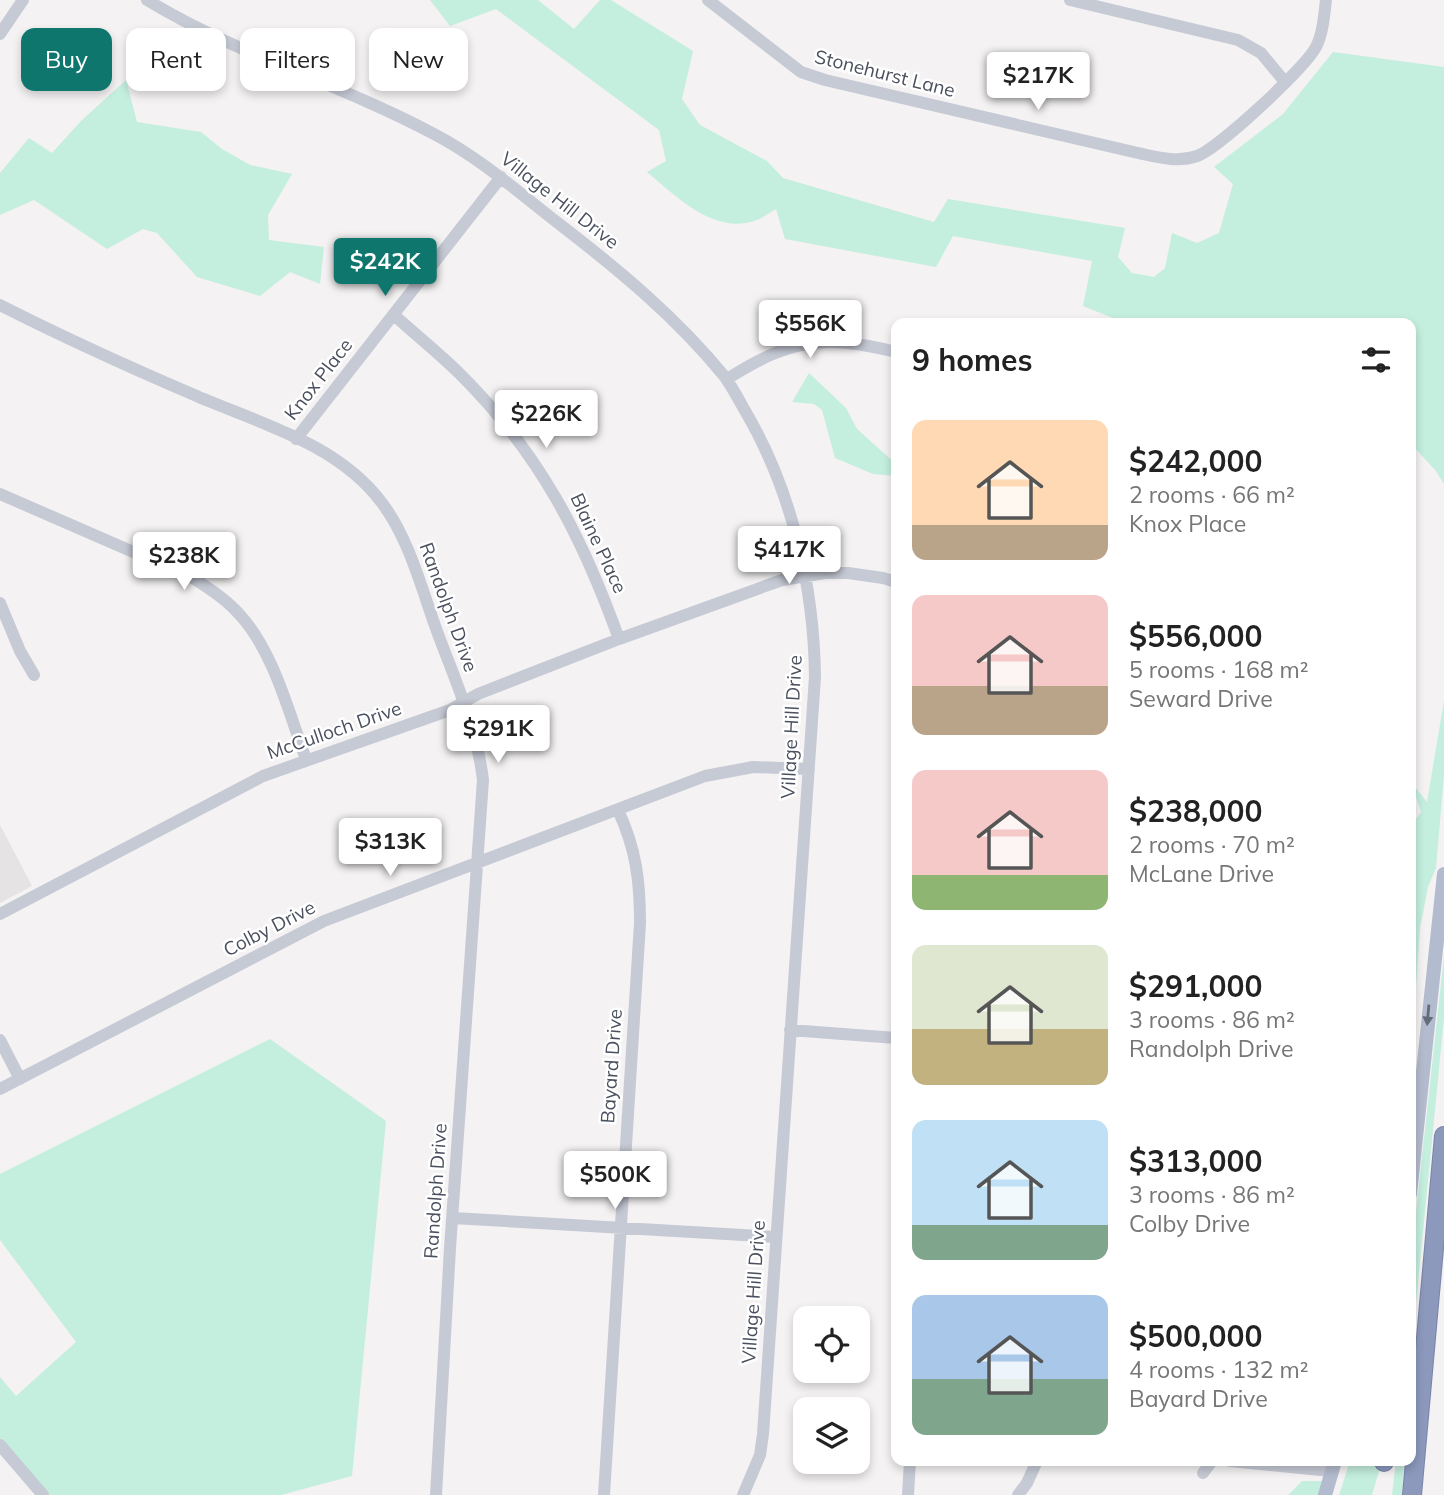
<!DOCTYPE html>
<html lang="en">
<head>
<meta charset="utf-8">
<style>
  body { margin:0; font-family:Mulish,sans-serif; background:#f6f6f6; color:#222; height:100vh; display:flex; flex-direction:column; font-size:26px; white-space:nowrap }
  * { box-sizing:border-box; margin:0 }
  p { font-size:23px; color:#767676 }
  .icon { flex:none; width:38px; height:38px; fill:none; stroke:currentColor; stroke-width:2; stroke-linecap:round; stroke-linejoin:round }
  .map { position:relative; flex:1; overflow:hidden }
  .sheet { position:absolute; left:891px; top:318px; width:525px; height:1148px; display:flex; flex-direction:column; background:#fff; border-radius:14px; box-shadow:0 4px 10px #0003 }
  .sheet>* { flex:none }
  .guide { position:absolute; left:21px; top:28px; width:665px; height:63px; display:flex; gap:14px }
  .buttons { position:absolute; left:793px; top:1306px; display:grid; gap:14px }
  .buttons a { display:grid; place-items:center; width:77px; height:77px; border-radius:14px; background:#fff; box-shadow:0 4px 10px #0003; font-size:35px }
  .price { position:absolute; translate:-50% -60px; padding:0 16px; border-radius:7px; background:#fff; color:#222; font-size:23px; line-height:46px; filter:drop-shadow(0 2px 4px #0008) }
  .price::after { content:''; position:absolute; left:50%; top:42px; width:21px; height:16px; margin-left:-10px; background:inherit; clip-path:polygon(0 0,100% 0,50% 100%) }
  .price.on { background:#0f766e; color:#fff }
  ul { padding:0; list-style:none }
  li { display:flex; align-items:center; gap:21px; height:175px; padding:0 21px }
  li span { display:grid; place-items:center; flex:none; width:196px; height:140px; border-radius:14px; color:#555 }
  li>.icon { margin-inline-start:auto }
  span .icon { width:84px; height:84px; fill:#fffc; stroke-width:1 }
  li b { font-size:30px }
  h2 { display:flex; justify-content:space-between; align-items:center; height:84px; padding:0 21px; font-size:30px }
  .tag { padding:0 24px; border-radius:14px; background:#fff; box-shadow:0 4px 10px #0003; font-size:24px; line-height:63px }
  .tag.on { background:#0f766e; color:#fff }
  .map>svg:first-child { display:block }
</style>
</head>
<body>
<div class="map">
<svg width="1444" height="1495" viewBox="0 0 1444 1495">
  <rect width="100%" height="100%" fill="#f4f2f2"/>
  <path fill="#e5e3e3" d="M0 825 32 886 0 903Z"/>
  <path fill="#c4eedd" d="M430 0H538L574 29 600 0H611L693 51 682 99 700 125 767 161 783 178 934 222 948 199 1125 228 1118 257 1132 273 1154 277 1165 268 1172 233 1197 243 1219 233 1233 184 1214 167 1283 114 1333 52 1444 67V484L1436 471 1411 444 1410 324H1128L1083 306 1092 261 953 236 936 267 785 239 776 209C770 212 763 218 757 220 715 236 677 197 647 172L666 161 659 130 496 9 450 26Z
    M126 80 137 122 201 132 222 149 250 165 292 174 268 215 269 240 324 247 320 284 290 272 260 296 197 277 157 233 143 229 107 249 34 200 0 215V173L29 138 52 153 81 121Z
    M809 373 846 408 857 429 896 464V476L873 474 835 458 822 410 814 404 792 402Z
    M1444 701V775L1436 868 1428 887 1420 928 1411 1062 1410 867 1413 866 1411 826 1421 812 1411 782 1427 802Z
    M1444 956V1018L1411 1354V1258Z
    M270 1039 386 1121 352 1476 281 1495H49L0 1438V1377L16 1396 76 1342 0 1240V1174Z
    M1350 1461H1382L1372 1495H1339Z
    M1396 1461H1404L1402 1495H1392Z
    M1302 1481H1323L1320 1495H1288Z"/>
  <g fill="none" stroke-linecap="round" stroke-linejoin="round">
    <defs>
      <path id="highway" d="M1384 1462V1461
        M1412 1495 1444 1136"/>
    </defs>
    <use href="#highway" stroke="#7884a9" stroke-width="20"/>
    <path stroke="#c6cad5" stroke-width="12" d="M147 0C237 55 341 84 434 134 480 158 518 192 558 223 619 270 676 317 725 377 732 387 738 398 744 409 791 488 814 585 815 677L763 1434 760 1455 743 1495
      M708 0 801 72 825 80 1138 153C1157 157 1177 163 1197 156 1219 148 1304 69 1316 47 1323 33 1324 16 1326 0
      M1070 0 1238 40 1261 53 1285 82
      M0 34 23 0
      M0 305C63 337 127 366 192 394 258 423 338 443 382 503 410 540 422 591 438 634 456 682 477 729 483 780L450 1248 436 1495
      M394 315C416 335 440 354 461 375 540 454 582 536 619 639
      M727 379C790 339 823 334 896 352
      M296 439 501 177
      M0 494 193 578C210 589 227 600 240 615 274 652 289 714 306 759
      M0 603 20 651 34 675
      M0 914 263 776 450 710 478 694 619 639 782 580 825 573H848L883 578 896 582
      M790 1030 896 1038
      M0 1040 20 1079
      M0 1089 324 921 705 776 753 767 809 769
      M453 1218 776 1237
      M0 1445 43 1495
      M1230 1461 1331 1471
      M1203 1473 1212 1461
      M604 1495 640 923C640 880 636 849 618 810
      M908 1495 910 1461
      M1018 1495 1027 1483 1037 1461"/>
    <path stroke="#b3bbce" stroke-width="14" d="M1410 1194 1444 874
      M1325 1495 1335 1461"/>
    <use href="#highway" stroke="#8c99bd" stroke-width="18"/>
  </g>
  <defs><path id="oneway-solid" d="M-6-.8H1V-3.2L6.5 0L1 3.2V.8H-6Z" transform="scale(1.75)"/></defs>
  <use fill="#646b7a" href="#oneway-solid" transform="translate(1428 1015) rotate(95)"/>
  <g text-anchor="middle" stroke-width="5" stroke-linejoin="round" paint-order="stroke">
    <g font-size="19" fill="#4a505e" stroke="#fff">
      <text transform="translate(885 73) rotate(14)" y="7">Stonehurst Lane</text>
      <text transform="translate(560 200) rotate(38)" y="7">Village Hill Drive</text>
      <text transform="translate(318 379) rotate(-52)" y="7">Knox Place</text>
      <text transform="translate(599 543) rotate(65)" y="7">Blaine Place</text>
      <text transform="translate(449 607) rotate(70)" y="7">Randolph Drive</text>
      <text transform="translate(791 727) rotate(-87)" y="7">Village Hill Drive</text>
      <text transform="translate(334 730) rotate(-19)" y="7">McCulloch Drive</text>
      <text transform="translate(269 928) rotate(-27)" y="7">Colby Drive</text>
      <text transform="translate(611 1066) rotate(-86)" y="7">Bayard Drive</text>
      <text transform="translate(435 1191) rotate(-86)" y="7">Randolph Drive</text>
      <text transform="translate(753 1292) rotate(-86)" y="7">Village Hill Drive</text>
    </g>
  </g>
</svg>
<div class="buttons">
<a><svg class="icon" aria-label="locate" viewBox="0 0 24 24"><circle cx="12" cy="12" r="6"/><path d="M12 2v4M12 18v4M2 12h4M18 12h4"/></svg></a>
<a><svg class="icon" aria-label="layers" viewBox="0 0 24 24"><path d="M12 4l9 5-9 5-9-5zM3 14l9 5 9-5"/></svg></a>
</div>
<b class="price" style="left:1038px;top:112px">$217K</b>
<b class="price on" style="left:385px;top:298px">$242K</b>
<b class="price" style="left:810px;top:360px">$556K</b>
<b class="price" style="left:546px;top:450px">$226K</b>
<b class="price" style="left:789px;top:586px">$417K</b>
<b class="price" style="left:184px;top:592px">$238K</b>
<b class="price" style="left:498px;top:765px">$291K</b>
<b class="price" style="left:390px;top:878px">$313K</b>
<b class="price" style="left:615px;top:1211px">$500K</b>
<div class="guide">
<a class="tag on">Buy</a>
<a class="tag">Rent</a>
<a class="tag">Filters</a>
<a class="tag">New</a>
</div>
<section class="sheet">
<h2>9 homes<svg class="icon" aria-label="filters" viewBox="0 0 24 24"><path d="M4 7h16M4 17h16"/><circle cx="9" cy="7" r="2"/><circle cx="15" cy="17" r="2"/></svg></h2>
<ul>
<li><span style="background:linear-gradient(#ffd9b3 75%,#b9a48a 0)"><svg class="icon" aria-label="home" viewBox="0 0 24 24"><path d="M3 11l9-7 9 7M6 9v11h12V9"/></svg></span><div><b>$242,000</b><p>2 rooms · 66 m²</p><p>Knox Place</p></div></li>
<li><span style="background:linear-gradient(#f6c9c9 65%,#b9a48a 0)"><svg class="icon" aria-label="home" viewBox="0 0 24 24"><path d="M3 11l9-7 9 7M6 9v11h12V9"/></svg></span><div><b>$556,000</b><p>5 rooms · 168 m²</p><p>Seward Drive</p></div></li>
<li><span style="background:linear-gradient(#f6c9c9 75%,#8fb573 0)"><svg class="icon" aria-label="home" viewBox="0 0 24 24"><path d="M3 11l9-7 9 7M6 9v11h12V9"/></svg></span><div><b>$238,000</b><p>2 rooms · 70 m²</p><p>McLane Drive</p></div></li>
<li><span style="background:linear-gradient(#dfe7d0 60%,#c2b280 0)"><svg class="icon" aria-label="home" viewBox="0 0 24 24"><path d="M3 11l9-7 9 7M6 9v11h12V9"/></svg></span><div><b>$291,000</b><p>3 rooms · 86 m²</p><p>Randolph Drive</p></div></li>
<li><span style="background:linear-gradient(#bfe0f5 75%,#7fa58c 0)"><svg class="icon" aria-label="home" viewBox="0 0 24 24"><path d="M3 11l9-7 9 7M6 9v11h12V9"/></svg></span><div><b>$313,000</b><p>3 rooms · 86 m²</p><p>Colby Drive</p></div></li>
<li><span style="background:linear-gradient(#a9c7e8 60%,#7fa58c 0)"><svg class="icon" aria-label="home" viewBox="0 0 24 24"><path d="M3 11l9-7 9 7M6 9v11h12V9"/></svg></span><div><b>$500,000</b><p>4 rooms · 132 m²</p><p>Bayard Drive</p></div></li>
</ul>
</section>
</div>
</body>
</html>
